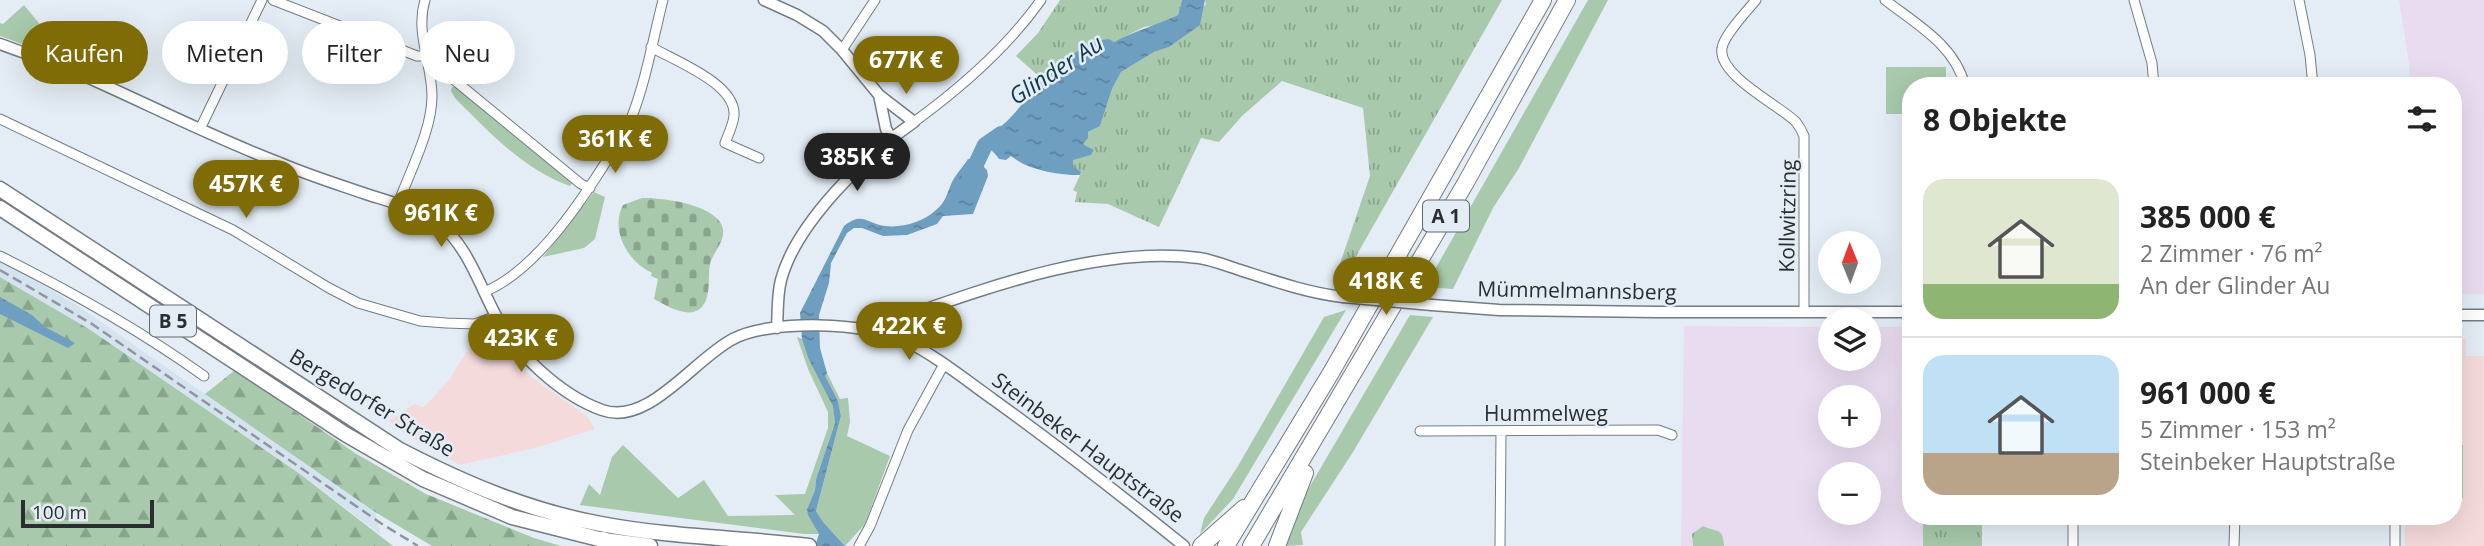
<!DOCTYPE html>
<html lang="de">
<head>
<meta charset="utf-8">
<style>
  body { margin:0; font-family:"Open Sans",sans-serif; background:#f2f2f2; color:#222; height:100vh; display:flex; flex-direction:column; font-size:26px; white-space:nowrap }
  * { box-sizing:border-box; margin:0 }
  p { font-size:23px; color:#767676 }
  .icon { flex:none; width:38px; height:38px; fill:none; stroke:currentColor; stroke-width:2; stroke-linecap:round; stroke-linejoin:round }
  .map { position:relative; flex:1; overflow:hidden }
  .sheet { position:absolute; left:1902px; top:77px; width:560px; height:448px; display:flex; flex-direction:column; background:#fff; border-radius:28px; box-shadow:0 7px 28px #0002 }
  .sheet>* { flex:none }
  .banner { position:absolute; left:21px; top:21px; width:665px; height:63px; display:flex; gap:14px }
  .needle { width:46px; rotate:359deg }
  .buttons { position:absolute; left:1818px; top:231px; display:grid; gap:14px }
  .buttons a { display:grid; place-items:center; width:63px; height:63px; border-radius:50%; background:#fff; box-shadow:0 7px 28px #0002; font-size:35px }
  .scale { position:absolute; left:21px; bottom:18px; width:133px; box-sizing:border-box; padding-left:7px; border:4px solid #2a2e31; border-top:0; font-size:19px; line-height:24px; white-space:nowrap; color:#2a2e31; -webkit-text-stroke:5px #e4edf5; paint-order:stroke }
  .price { position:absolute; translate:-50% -60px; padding:0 16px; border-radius:24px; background:#806c06; color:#fff; font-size:23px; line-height:46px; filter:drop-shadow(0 2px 4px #0008) }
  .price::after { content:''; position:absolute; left:50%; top:42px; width:21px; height:16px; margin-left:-10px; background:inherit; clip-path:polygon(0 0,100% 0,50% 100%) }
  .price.selected { background:#222; color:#fff }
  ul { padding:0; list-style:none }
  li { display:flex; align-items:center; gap:21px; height:175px; padding:0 21px }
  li+li { border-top:2px solid #e0e0e0 }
  li span { display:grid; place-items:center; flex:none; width:196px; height:140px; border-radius:21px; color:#555 }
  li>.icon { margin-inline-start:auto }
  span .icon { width:84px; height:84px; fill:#fffc; stroke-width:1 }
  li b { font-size:30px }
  h2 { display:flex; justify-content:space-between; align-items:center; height:84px; padding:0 21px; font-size:30px }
  .tag { padding:0 24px; border-radius:32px; background:#fff; box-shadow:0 7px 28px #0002; font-size:24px; line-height:63px }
  .tag.selected { background:#806c06; color:#fff }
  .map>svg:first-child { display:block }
</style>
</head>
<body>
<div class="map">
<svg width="2484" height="546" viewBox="0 0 2484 546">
  <defs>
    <pattern id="forest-firs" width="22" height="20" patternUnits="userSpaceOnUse" patternTransform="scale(1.75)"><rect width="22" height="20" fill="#a8c9ab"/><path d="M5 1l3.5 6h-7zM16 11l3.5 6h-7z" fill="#89a48c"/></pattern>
    <pattern id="cemetery-stones" width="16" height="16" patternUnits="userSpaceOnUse" patternTransform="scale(1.75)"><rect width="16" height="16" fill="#a8c9ab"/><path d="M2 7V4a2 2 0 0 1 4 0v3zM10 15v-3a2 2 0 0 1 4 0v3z" fill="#89a48c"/></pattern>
    <pattern id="park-tufts" width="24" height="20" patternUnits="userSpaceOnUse" patternTransform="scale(1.75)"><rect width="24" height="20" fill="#a8c9ab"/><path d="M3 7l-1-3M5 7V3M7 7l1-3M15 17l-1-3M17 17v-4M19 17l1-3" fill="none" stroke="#89a48c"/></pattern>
    <pattern id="water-ripples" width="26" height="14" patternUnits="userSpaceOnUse" patternTransform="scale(1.75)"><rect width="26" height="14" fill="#6f9fc0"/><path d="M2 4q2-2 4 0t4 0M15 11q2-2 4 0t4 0" fill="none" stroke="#5b829d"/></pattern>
  </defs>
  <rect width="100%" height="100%" fill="#e4edf5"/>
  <path fill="#f5dadb" d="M2454 331 2457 339H2466V356H2484V546H2405V516H2454Z
    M477 336 500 345 530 376 588 417 595 429 535 448 460 465 407 435 389 421 414 404 424 407 449 380Z"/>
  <path fill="#e9dcf0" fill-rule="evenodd" d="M2399 0H2484V294H2454V86H2410L2409 63Z
    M1684 326 1830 327V359H1869V327H1911V516H1923V546H1681ZM1830 397H1869V436H1830ZM1830 474H1869V513H1830Z"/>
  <path fill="#d5e3f1" d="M0 260 78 306 375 512 381 535 300 474 89 329 0 277Z"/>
  <path fill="#a8c9ab" d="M1588 0H1608L1519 168 1493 208 1453 289 1425 287Z
    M24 5 71 62 0 36V23L3 24Z
    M1886 67H1946V86H1911V114H1886Z
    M452 87H455L573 182 570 186C524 170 489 132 455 98L451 91Z
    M594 192 605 197 595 239 584 248 543 257Z
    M1346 310 1233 499 1200 534 1204 518 1238 466 1324 317Z
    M1410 315 1433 317 1353 452 1301 532 1303 545 1284 546 1306 493Z
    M797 337 802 339 808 358 834 406 835 423 816 479 815 490 807 509 819 534H804L580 505 589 484 600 495 612 457 623 445 678 498 704 480 728 516 795 515 775 495 805 494 828 428V412L808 369Z
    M827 373 840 399 848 398 850 422 847 436 890 456 865 524 845 546 823 522 816 511 841 416 838 401 824 376Z
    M2454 445H2463V498H2454Z"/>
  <path fill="url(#forest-firs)" d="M0 277 89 329 300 474 393 546H0Z
    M235 370 355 453 426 494 534 538 561 546H432L375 512 205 394Z"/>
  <path fill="url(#cemetery-stones)" d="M642 198C662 197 719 205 723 229 725 242 713 252 710 264 708 275 710 286 707 297 699 325 670 308 654 299L658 279 651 276 652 273C627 261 610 230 623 205Z"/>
  <path fill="url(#park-tufts)" d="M1060 0H1182L1178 15 1155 25 1144 27 1114 42 1077 51 1069 59 1046 69 1042 79 1016 56 1038 33Z
    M1205 0H1502L1347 272 1333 284 1370 176 1363 108 1282 81 1242 116 1219 142 1201 138 1159 227 1108 204 1075 202 1077 192 1073 190 1081 173 1073 166 1072 159 1091 155 1094 150 1083 144 1088 132 1100 126 1112 89 1121 72 1154 52 1169 47 1206 4Z
    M1923 516H1982V546H1923Z
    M1703 526C1718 533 1723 527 1724 546H1693L1692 534Z"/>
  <path fill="url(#water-ripples)" d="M1182 0H1205L1200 25 1169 47 1154 52 1121 72 1112 89 1100 126 1088 132V138L1083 144 1094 150 1091 155 1073 160V166L1081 172 1080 175C1058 175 1028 170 1011 156L1006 160 999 159C994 151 988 149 983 141 990 132 1001 128 1009 119 1017 112 1043 77 1046 69 1060 63 1064 61 1076 52 1083 47 1088 48 1095 41L1109 39 1114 42C1135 31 1156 25 1178 15Z
    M975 158 987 170 988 176 973 214 943 216 937 224 907 235 883 236 862 228H854L847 233 831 263 829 283 819 315 820 348 827 373 825 376 838 401 841 416 816 511 823 522 845 546H815L819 534 808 515 807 509 815 490 816 479 835 423 833 406 808 358 802 339 800 313 844 226C864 211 866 224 885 226 903 228 923 222 936 210 946 202 947 193 952 182 956 174 963 167 968 159Z
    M0 297 32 315 45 327 75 343 68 348 0 314Z"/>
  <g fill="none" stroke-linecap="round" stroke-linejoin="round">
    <path stroke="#6f9fc0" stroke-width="16" d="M970 177 985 145 1001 134"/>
    <defs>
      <path id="minor" d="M273 0 417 56H425
        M1756 0C1747 11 1724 35 1722 48 1717 75 1779 105 1796 122 1799 126 1802 131 1804 136V312
        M1885 0C1916 24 1955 45 1965 86
        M2134 0 2152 63 2154 86
        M2299 0 2310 55 2313 86
        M651 47C675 61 737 84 734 116 733 125 728 135 725 143L759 158
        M842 50 875 0
        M425 56 581 184 590 188
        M0 119 233 230 329 288 358 303 420 321 446 323 475 324 496 316
        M914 122C962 87 1007 48 1041 0
        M200 129 262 0
        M398 204C410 171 432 130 432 96 432 64 415 33 425 0
        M0 256C70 291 140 330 204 376
        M484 292C533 272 576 209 604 165 613 150 625 135 631 119 646 81 653 39 663 0
        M1420 431 1658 430 1672 435
        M859 546 870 526 908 430 943 366
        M1500 546 1501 432
        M2073 546V516
        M2234 546 2235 516
        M2395 546V516"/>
      <path id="tertiary" d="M764 0 797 15 823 31 842 50 879 95 914 122C867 154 796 223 781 280 777 295 778 312 777 328
        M0 44C24 53 49 61 73 71 142 101 209 136 280 163 308 175 337 184 366 194 391 202 416 208 438 223 465 242 479 283 494 312 513 351 560 395 602 410 648 427 694 359 733 339 770 319 868 322 906 341 936 356 966 380 994 400 1059 447 1122 496 1184 546
        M879 95 886 129 891 138
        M1432 305 1499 310 1656 312H1911
        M2454 315H2484
        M888 334 895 320C986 288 1102 245 1199 258 1213 260 1227 266 1240 270 1274 281 1308 293 1343 297"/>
      <path id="trunk" d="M0 189 400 450C464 483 529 511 601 524 669 537 740 538 809 546
        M0 208 345 434 423 479 512 517 603 540 650 546"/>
      <path id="motorway" d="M603 540 617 546
        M1201 546 1244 508
        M1226 546 1332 371 1543 0
        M1251 546 1465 184 1567 0
        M1277 546 1305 473"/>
    </defs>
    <use href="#minor" stroke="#747c83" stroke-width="11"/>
    <use href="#tertiary" stroke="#747c83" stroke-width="13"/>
    <use href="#trunk" stroke="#747c83" stroke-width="17"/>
    <use href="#motorway" stroke="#747c83" stroke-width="18"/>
    <use href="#minor" stroke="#fff" stroke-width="9"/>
    <use href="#tertiary" stroke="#fff" stroke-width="10"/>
    <use href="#trunk" stroke="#fff" stroke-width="14"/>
    <use href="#motorway" stroke="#fff" stroke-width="16"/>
    <path stroke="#90979c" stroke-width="2.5" stroke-dasharray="10 5" stroke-linecap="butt" d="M0 270 92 324 382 524 418 546"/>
    <defs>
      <path id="tertiary-bridge" d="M1343 297 1432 305"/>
    </defs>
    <use href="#tertiary-bridge" stroke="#747c83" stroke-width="13" stroke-linecap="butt"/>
    <use href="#tertiary-bridge" stroke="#fff" stroke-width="10"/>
  </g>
  <g text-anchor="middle" stroke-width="5" stroke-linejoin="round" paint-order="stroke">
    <g fill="#e4edf5" stroke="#62676c" stroke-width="2">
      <rect x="1423" y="200.5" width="46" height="31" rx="5"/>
      <rect x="150" y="305.5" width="46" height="31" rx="5"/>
    </g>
    <g font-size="19" font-weight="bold" fill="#2a2e31">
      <text x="1446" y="223">A 1</text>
      <text x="173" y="328">B 5</text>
    </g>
    <g font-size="21" fill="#2a2e31" stroke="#e4edf5">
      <text transform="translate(1788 216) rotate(-89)" y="7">Kollwitzring</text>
      <text transform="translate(1577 291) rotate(1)" y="7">Mümmelmannsberg</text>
      <text transform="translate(372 403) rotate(31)" y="7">Bergedorfer Straße</text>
      <text x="1546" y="421">Hummelweg</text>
      <text transform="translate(1088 448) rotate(37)" y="7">Steinbeker Hauptstraße</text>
    </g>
    <g font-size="23" font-style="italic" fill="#103850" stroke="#e4edf5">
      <text transform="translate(1056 70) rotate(-33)" y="8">Glinder Au</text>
    </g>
  </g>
</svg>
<div class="buttons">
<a><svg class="needle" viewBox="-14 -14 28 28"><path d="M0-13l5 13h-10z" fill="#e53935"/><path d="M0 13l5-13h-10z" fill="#767676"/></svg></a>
<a><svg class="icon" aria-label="layers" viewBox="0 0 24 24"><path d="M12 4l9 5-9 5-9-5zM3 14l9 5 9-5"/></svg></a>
<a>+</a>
<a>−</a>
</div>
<div class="scale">100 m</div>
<b class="price" style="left:906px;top:96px">677K €</b>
<b class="price" style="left:615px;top:175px">361K €</b>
<b class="price selected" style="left:857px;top:193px">385K €</b>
<b class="price" style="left:246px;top:220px">457K €</b>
<b class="price" style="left:441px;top:249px">961K €</b>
<b class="price" style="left:1386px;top:317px">418K €</b>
<b class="price" style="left:909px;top:362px">422K €</b>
<b class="price" style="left:521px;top:374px">423K €</b>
<div class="banner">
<a class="tag selected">Kaufen</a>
<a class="tag">Mieten</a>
<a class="tag">Filter</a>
<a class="tag">Neu</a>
</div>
<section class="sheet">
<h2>8 Objekte<svg class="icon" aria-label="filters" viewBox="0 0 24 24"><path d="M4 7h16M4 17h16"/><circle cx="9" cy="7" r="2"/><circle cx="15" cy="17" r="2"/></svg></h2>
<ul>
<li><span style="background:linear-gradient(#dfe7d0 75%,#8fb573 0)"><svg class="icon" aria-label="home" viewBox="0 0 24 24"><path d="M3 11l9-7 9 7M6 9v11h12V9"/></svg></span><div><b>385 000 €</b><p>2 Zimmer · 76 m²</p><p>An der Glinder Au</p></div></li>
<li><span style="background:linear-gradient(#bfe0f5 70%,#b9a48a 0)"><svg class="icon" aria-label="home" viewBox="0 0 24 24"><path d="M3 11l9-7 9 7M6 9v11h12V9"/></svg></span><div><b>961 000 €</b><p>5 Zimmer · 153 m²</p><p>Steinbeker Hauptstraße</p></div></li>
</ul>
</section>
</div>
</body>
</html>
